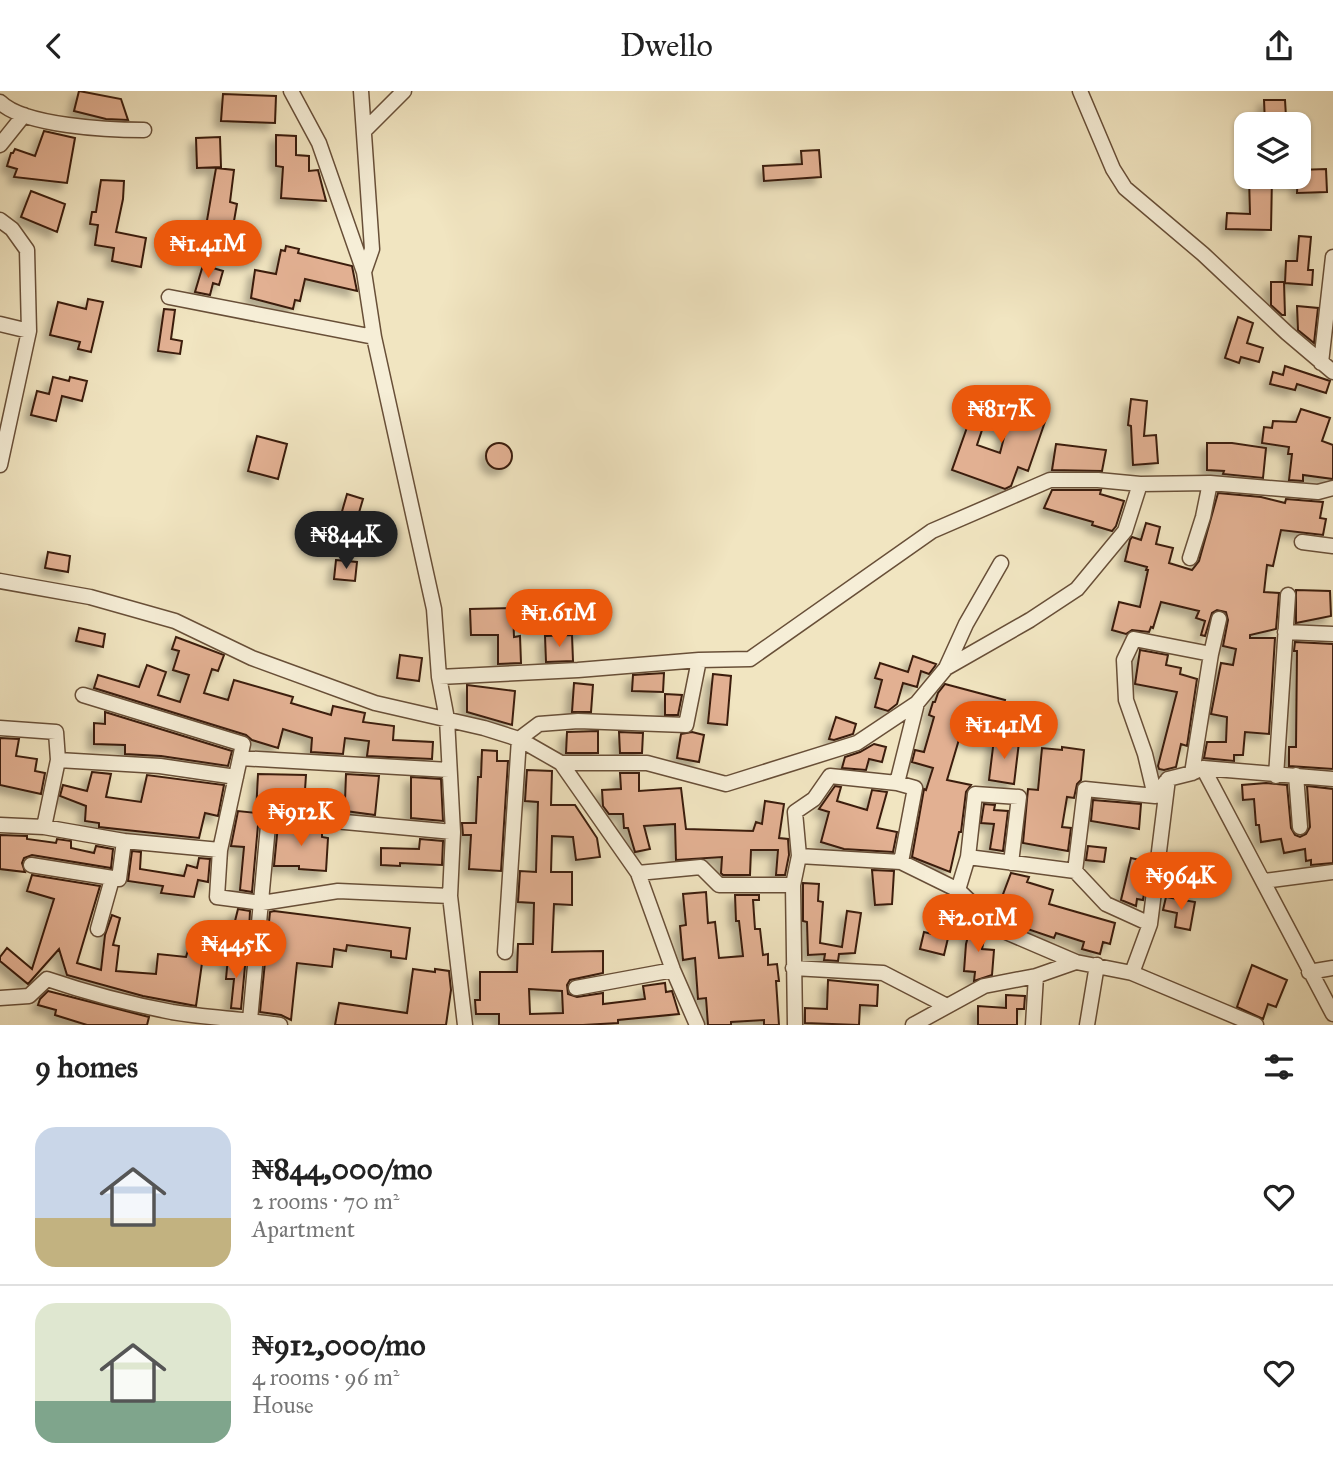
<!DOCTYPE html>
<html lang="en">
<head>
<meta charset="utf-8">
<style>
  body { margin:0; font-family:"IM FELL Great Primer",serif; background:#f2f2f2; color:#222; height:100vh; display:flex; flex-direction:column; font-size:26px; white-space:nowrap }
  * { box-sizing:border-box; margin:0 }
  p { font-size:23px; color:#767676 }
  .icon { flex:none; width:38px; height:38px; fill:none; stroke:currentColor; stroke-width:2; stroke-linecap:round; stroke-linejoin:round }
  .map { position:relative; height:934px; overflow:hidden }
  .drawer { display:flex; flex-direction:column; background:#fff; flex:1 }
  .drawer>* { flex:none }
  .controls { position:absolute; left:1234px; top:21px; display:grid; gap:14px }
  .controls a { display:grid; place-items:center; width:77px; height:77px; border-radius:14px; background:#fff; box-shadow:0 2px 5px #0004; font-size:35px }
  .price { position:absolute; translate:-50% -60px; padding:0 16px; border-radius:24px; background:#ea580c; color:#fff; font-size:23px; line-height:46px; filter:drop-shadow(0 2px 4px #0008) }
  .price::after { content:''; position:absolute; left:50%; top:42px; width:21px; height:16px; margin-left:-10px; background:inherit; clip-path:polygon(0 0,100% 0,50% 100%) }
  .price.active { background:#222; color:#fff }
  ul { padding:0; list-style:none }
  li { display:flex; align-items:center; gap:21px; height:175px; padding:0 35px }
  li+li { border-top:2px solid #e0e0e0 }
  li span { display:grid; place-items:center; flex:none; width:196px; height:140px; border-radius:21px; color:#555 }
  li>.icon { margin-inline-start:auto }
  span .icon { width:84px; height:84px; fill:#fffc; stroke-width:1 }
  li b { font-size:30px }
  h2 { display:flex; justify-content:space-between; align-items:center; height:84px; padding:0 35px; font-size:30px }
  header { display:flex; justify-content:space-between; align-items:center; height:91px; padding:0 35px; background:#fff; font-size:32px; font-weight:600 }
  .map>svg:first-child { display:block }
</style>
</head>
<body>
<header><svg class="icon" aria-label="back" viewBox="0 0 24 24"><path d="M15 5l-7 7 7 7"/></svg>Dwello<svg class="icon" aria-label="share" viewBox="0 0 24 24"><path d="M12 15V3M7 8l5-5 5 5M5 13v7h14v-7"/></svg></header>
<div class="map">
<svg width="1333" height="934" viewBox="0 0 1333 934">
  <defs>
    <filter id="shadow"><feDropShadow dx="-6" dy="6" stdDeviation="3.5" flood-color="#0004"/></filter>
  </defs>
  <rect width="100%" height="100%" fill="#f1e5c1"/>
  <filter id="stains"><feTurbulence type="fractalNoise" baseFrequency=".00286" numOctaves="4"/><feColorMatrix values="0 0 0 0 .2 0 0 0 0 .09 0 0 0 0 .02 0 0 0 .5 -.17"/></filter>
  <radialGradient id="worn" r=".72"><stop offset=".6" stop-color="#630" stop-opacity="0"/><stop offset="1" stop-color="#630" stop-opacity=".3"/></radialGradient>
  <path fill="#e2b092" stroke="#3b1d0b" stroke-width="2" fill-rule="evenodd" filter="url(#shadow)" d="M79 0 121 8 128 29 106 28 74 20Z
    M223 3 276 5 275 32 221 30Z
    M1264 9H1285L1286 26 1280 27V33H1265Z
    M44 40 75 47 67 92 14 86 17 78 7 75 11 62H13L15 58 35 65Z
    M276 44 296 45V64L309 65V80L318 79 326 110 281 107 283 76 276 75Z
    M220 46 221 76 197 77 196 47Z
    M819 59 821 86 764 90 763 75 802 73 801 60Z
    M216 77 234 79 230 111 237 113 231 147 205 141Z
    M1326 78 1327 101 1297 102 1298 79Z
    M1249 86H1272L1271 139 1226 138 1227 122 1250 123Z
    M101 89 124 90 123 108 116 141 146 147 141 176 112 170 114 157 95 154 98 134 90 133 92 121H96Z
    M31 100 65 113 57 141 21 126Z
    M1299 145 1311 146 1308 179H1313L1312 194 1285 192 1286 170H1297Z
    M286 155 299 158 298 162 352 175 357 200 305 188 300 210 295 209 293 218 251 207 255 179 276 183 281 159 285 160Z
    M203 174 223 180 219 194 213 192 210 204 195 201Z
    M1271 191H1284L1285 224H1282L1271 214Z
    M88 208 103 211 91 261 78 258 80 251 50 244 58 211 86 218Z
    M1297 215 1318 217 1314 252 1298 239Z
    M164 218 175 219 171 248 182 250 180 263 158 260Z
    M1238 226 1253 232 1247 252 1263 257 1259 271 1241 266 1239 272 1225 267Z
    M1285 275 1330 290 1326 302 1297 293 1295 299 1270 293 1273 281 1283 284Z
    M53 286 69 290 70 286 87 290 82 310 62 305 56 330 31 324 37 300 49 303Z
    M1131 308 1147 310 1144 345 1156 344 1158 372 1133 374 1131 335 1128 334Z
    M992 309 1047 325 1028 380 1018 376 1011 395 1005 398 952 379 970 328 984 333 977 354 1000 362 1006 339 984 331Z
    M1301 318 1330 327 1322 350 1333 354V388L1303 384V390L1289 389 1292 363H1288L1289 356 1262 352 1264 336 1272 337 1273 330 1296 331Z
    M257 345 287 353 278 388 248 380Z
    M486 365a13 13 0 1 1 26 0a13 13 0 1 1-26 0Z
    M1207 352H1232L1266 357 1263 387 1223 383 1224 380 1207 379Z
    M1056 353 1106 359 1102 380 1052 379Z
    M1052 399H1101L1100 403 1124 410 1116 435 1112 440 1092 434 1093 431 1044 417Z
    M1218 402 1261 406 1285 412 1286 408 1323 411 1320 427 1326 428 1323 444 1281 439 1273 475 1267 474 1264 501 1279 502 1276 538 1250 544V547H1275L1269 643 1245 641 1243 664H1234V670L1204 667 1207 651H1226L1227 626 1211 623 1221 572 1233 574 1236 558 1223 555 1228 529 1226 521 1217 519 1212 522 1205 545 1201 544 1205 530 1196 527 1199 520 1161 511 1153 537 1151 536 1149 541 1132 539 1126 543 1112 539 1119 511 1140 516 1148 479H1146L1147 476 1125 470 1130 449 1132 446 1141 449 1146 432 1160 436 1156 453 1173 457 1169 472 1192 479 1199 470Z
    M347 403 363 408 353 442 337 438Z
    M48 461 70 465 68 481 45 477Z
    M336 469 357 471 355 490 334 488Z
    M1296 499 1330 500 1331 525 1296 532Z
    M513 517 514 546 520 545 521 572 498 573V544H471L470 518Z
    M584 525 585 542 569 543 568 526Z
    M79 537 105 543 103 556 76 550Z
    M572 544 573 570 546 571 545 545Z
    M176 546 224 564 218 580 212 578 204 602 228 609 234 589 293 606 291 612 331 624 333 615 365 622 363 631 394 635 393 649 433 651 432 668 367 665 369 650 345 647 343 663 311 661 312 647 283 638 278 657 252 649 246 644 94 597 98 584 139 596 147 574 166 581 158 604 180 611 189 584 173 579 179 560 172 558Z
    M1295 551 1333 553V678L1289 675V656H1296L1297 560H1294Z
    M1140 559 1168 564 1166 574 1181 577 1180 583 1197 588 1187 655 1181 653 1176 676 1164 679 1159 678 1158 675 1177 601 1135 593Z
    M400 564 422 567 419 590 397 587Z
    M913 565 936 573 935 575 929 583 921 580 917 596 903 592 897 613 888 620 875 616 882 589 875 587 880 572 908 581Z
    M664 582 663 601 632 600 633 584Z
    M713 583 731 585 727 634 708 632Z
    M574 592 593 594 591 621H572Z
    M945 593 1005 609 994 645 963 635 947 689 971 694 966 701 961 741H959L950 781 912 766 924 698 926 699 933 677 912 671 915 659 924 661 934 626 929 624 933 611H935L938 602Z
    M467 594 515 600 512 634 467 621Z
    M665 603 682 604 678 624H665Z
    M105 621 232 660 228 675 161 665 125 663V654L94 653V632L105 633Z
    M836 626 856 633 853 643 834 649 829 648Z
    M598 640V662H566L567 641Z
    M619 641 643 642 642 662H620Z
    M692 641 704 644 699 671 677 667 681 643Z
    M0 647 19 648 16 665 37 668 35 680 45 682 41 703 0 694Z
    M994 648 1019 651 1014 693 989 689Z
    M874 653 886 656 882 671 869 668 866 679 842 677 845 666 860 661Z
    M1062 656 1084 659 1081 689 1077 693 1074 707 1067 706 1062 736 1071 737 1068 760 1023 752 1028 698 1038 699 1042 657 1062 659Z
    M482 659 497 660V670H508L501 780 469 778 471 744H463L462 732H476L478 686H481Z
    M527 679 552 680 551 714H575L597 747 600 766 576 769 573 746 552 745 551 781H572V814L554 813 552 861 603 860V882L570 889 567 894 568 903 577 906 603 902V913L645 908 643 895 665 892 666 901 672 900 679 923 618 929V932L583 934H499V923H476L475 909H480V881H517L518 853H533L534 812 518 811 520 780 536 781 538 711 525 710ZM529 898 562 900 563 922 530 923Z
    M92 681 111 683 106 706 141 711 147 684 224 694 218 725 205 722 199 747 99 736V732L85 730 86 715 60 705 63 694 87 700Z
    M620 682H639V700L681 697 686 738 753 740 756 731 762 733 765 710 784 713 779 747 788 748 789 764 785 784H776L778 759H751L750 784H723L721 782 722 766 676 769 675 733 644 735 650 758 635 761 628 737H624L623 723H609L603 715 602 699 621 698Z
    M258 683 306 684 305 699 345 710 346 683 379 685 375 724 324 717 323 719 264 716 259 723 252 801 240 799 244 756 231 755 238 720 256 722Z
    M411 686 441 688 443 730 411 727Z
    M1266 692 1287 694 1291 737 1295 744 1300 746 1306 743 1310 736 1307 695 1333 698V772L1311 774V769L1306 770 1305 758 1284 762 1281 748 1261 751 1259 734H1256L1254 708 1243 709 1242 694Z
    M835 695 841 696 837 710 867 719 872 699 887 701 877 737 897 741 893 761 844 758 821 751 829 721 819 718Z
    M1093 709 1141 713 1139 738 1091 730Z
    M984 713 995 714 994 719 1008 720 1003 760 990 758 994 733 981 732Z
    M278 734 322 739V746L328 747 326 780 299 778V775H274Z
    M0 744 27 745V748L56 752 57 748 71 750V757L94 762 96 755 113 758 111 777 32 764 24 767 22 772 25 781 0 778Z
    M420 748 443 750 442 774 400 772V775L381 774V757L419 758Z
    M1088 755 1106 757 1104 771 1086 769Z
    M132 760 141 761 140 778 184 785 187 774 197 777 199 767 210 768 208 791 198 789 194 806 161 802 163 795 128 790Z
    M1131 767 1148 771 1143 790 1146 791 1143 809 1137 808 1136 815 1121 809Z
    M872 779 894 780 892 813 875 814Z
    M1011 782 1029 786 1027 791 1053 799 1049 813 1115 832 1110 853 1103 851 1100 863 1082 858 1084 851 1056 842 1054 847 1004 830 996 822Z
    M32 784 100 795 77 872 101 879 105 844 112 824 120 827 113 854 119 855 116 880 156 883 158 863 186 866 191 849 209 855 206 866 203 865 196 915 143 905 67 884 59 858 28 893 0 870V866L7 857 32 878 54 808 27 800Z
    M803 792 819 793 818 810 823 811 820 852 842 856 847 820 861 822 855 862 839 863 838 870 824 869 825 863 808 864 807 831 803 830Z
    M706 801 708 832 715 831 719 867 743 865 739 830H736L735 804H759V809H753L755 838H760L763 864 768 863V874L777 873 779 890H776L779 934H764V929L731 931V934H708L706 907 698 908 695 867 683 869 680 835 686 834 683 803Z
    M1166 806 1195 811 1190 839 1175 836 1177 822 1163 819Z
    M238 818 250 820 249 840 237 839 238 831 235 830Z
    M274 820 410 837 406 868 391 866V860L347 854 346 860 334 858 332 876 297 872 291 929 281 924 260 921 270 821Z
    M972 831 980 834 986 839 982 858 994 859 992 884 974 890 975 881 964 880 966 853Z
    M924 841 948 847 944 864 920 858Z
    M228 866 244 867 243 875H245L241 918 231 917 234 888H226Z
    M1252 874 1287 889 1276 916 1268 913 1263 928 1237 916Z
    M413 878 435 881V878L449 880 451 899 446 934H335L339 912 407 922Z
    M828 889 878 894 877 915 860 914 859 934 805 932V917L827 918Z
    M48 900 149 926 147 934H87L55 924 56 919 38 914 40 908Z
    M1006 904 1025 905 1024 918H1017V934H978V915L1006 917Z"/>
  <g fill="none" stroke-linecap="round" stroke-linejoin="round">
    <defs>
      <path id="minor" d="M291 0 319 52 364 181
        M361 0 372 158 364 181 374 246 434 518 439 586 447 628 453 741 450 805 465 934
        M1080 0 1113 78 1125 97 1203 163 1287 242 1333 281
        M0 11C24 35 109 39 144 39
        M364 40 404 0
        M0 54 24 24
        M0 129 12 138 27 159 29 240 0 374
        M169 206 374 246
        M0 233 29 240
        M1321 272 1333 166
        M1302 451 1333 455
        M1190 467 1203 426 1210 392
        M0 490 90 506 175 530 252 567 375 612 484 637 519 648 561 672 638 782 673 879 697 934
        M1285 541 1333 543
        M946 577 1030 529 1077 498 1125 440 1140 393
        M439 586 578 579 699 569
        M83 604 243 653 240 667
        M0 637 56 641 58 669 160 675 236 686
        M561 672H647L726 693 857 652 917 612 946 577 966 533 1001 472
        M1203 677 1333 923
        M1192 682 1211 563
        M1296 684 1300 736
        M1276 685 1288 504
        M897 692 917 612
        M1155 705 1145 663 1126 609 1124 569 1134 548 1211 563 1219 528
        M0 734 44 736 124 750
        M44 736 58 669
        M220 759 240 667 449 679
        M799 765 795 721 814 708 830 685 897 692 915 697 901 771
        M968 766 975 703 1019 706 1011 772
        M31 774 119 788 124 750 220 759 217 806 262 812 338 800 450 805
        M1075 780 1085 698 1155 705 1168 688 1192 682 1203 677 1333 688
        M638 782 701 776 719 794H793
        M1264 790 1333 781
        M958 799 968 766 1075 780 1106 813 1150 833
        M98 838 112 788
        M505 861 519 648 539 633 578 630 686 634 699 569 750 568 932 440 1050 389H1098L1140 393 1210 392 1318 401 1333 397
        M793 877 883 882 945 914
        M1309 881 1333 877
        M1132 882 1150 833 1168 688
        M576 897 673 879
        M0 907 29 905 47 888C88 902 130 913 172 921 208 927 244 928 280 934
        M250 929 269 724 453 741
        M795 934 793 794 799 765 901 771 958 799 999 838 1076 871 1132 882 1256 934
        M913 934 984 895 1036 885 1076 871
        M1033 934 1036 885
        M1087 934 1097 874"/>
    </defs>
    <use href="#minor" stroke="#684f38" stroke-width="17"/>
    <use href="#minor" stroke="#f6eed7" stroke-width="14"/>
  </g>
  <rect width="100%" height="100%" filter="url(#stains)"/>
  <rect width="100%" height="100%" fill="url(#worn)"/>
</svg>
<div class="controls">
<a><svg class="icon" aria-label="layers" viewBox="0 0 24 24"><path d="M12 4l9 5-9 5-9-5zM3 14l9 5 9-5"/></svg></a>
</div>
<b class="price" style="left:208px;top:189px">₦1.41M</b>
<b class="price" style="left:1001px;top:354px">₦817K</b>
<b class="price active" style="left:346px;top:480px">₦844K</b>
<b class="price" style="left:559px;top:558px">₦1.61M</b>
<b class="price" style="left:1004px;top:670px">₦1.41M</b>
<b class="price" style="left:301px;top:757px">₦912K</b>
<b class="price" style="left:1181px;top:821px">₦964K</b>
<b class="price" style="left:978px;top:863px">₦2.01M</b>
<b class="price" style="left:236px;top:889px">₦445K</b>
</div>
<section class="drawer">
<h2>9 homes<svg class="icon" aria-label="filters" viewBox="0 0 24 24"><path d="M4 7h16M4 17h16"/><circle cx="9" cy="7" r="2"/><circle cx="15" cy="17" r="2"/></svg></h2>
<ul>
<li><span style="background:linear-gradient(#c9d6e8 65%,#c2b280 0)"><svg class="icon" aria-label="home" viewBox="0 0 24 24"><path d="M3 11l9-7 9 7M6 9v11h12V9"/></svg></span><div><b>₦844,000/mo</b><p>2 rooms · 70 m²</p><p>Apartment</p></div><svg class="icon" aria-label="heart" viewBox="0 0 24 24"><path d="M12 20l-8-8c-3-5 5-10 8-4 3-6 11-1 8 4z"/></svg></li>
<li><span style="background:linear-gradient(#dfe7d0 70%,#7fa58c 0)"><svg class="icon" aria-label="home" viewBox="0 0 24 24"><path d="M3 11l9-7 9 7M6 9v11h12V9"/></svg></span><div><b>₦912,000/mo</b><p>4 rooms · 96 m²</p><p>House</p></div><svg class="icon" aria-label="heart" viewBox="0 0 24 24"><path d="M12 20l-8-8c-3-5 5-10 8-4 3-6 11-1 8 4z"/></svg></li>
</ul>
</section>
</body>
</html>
